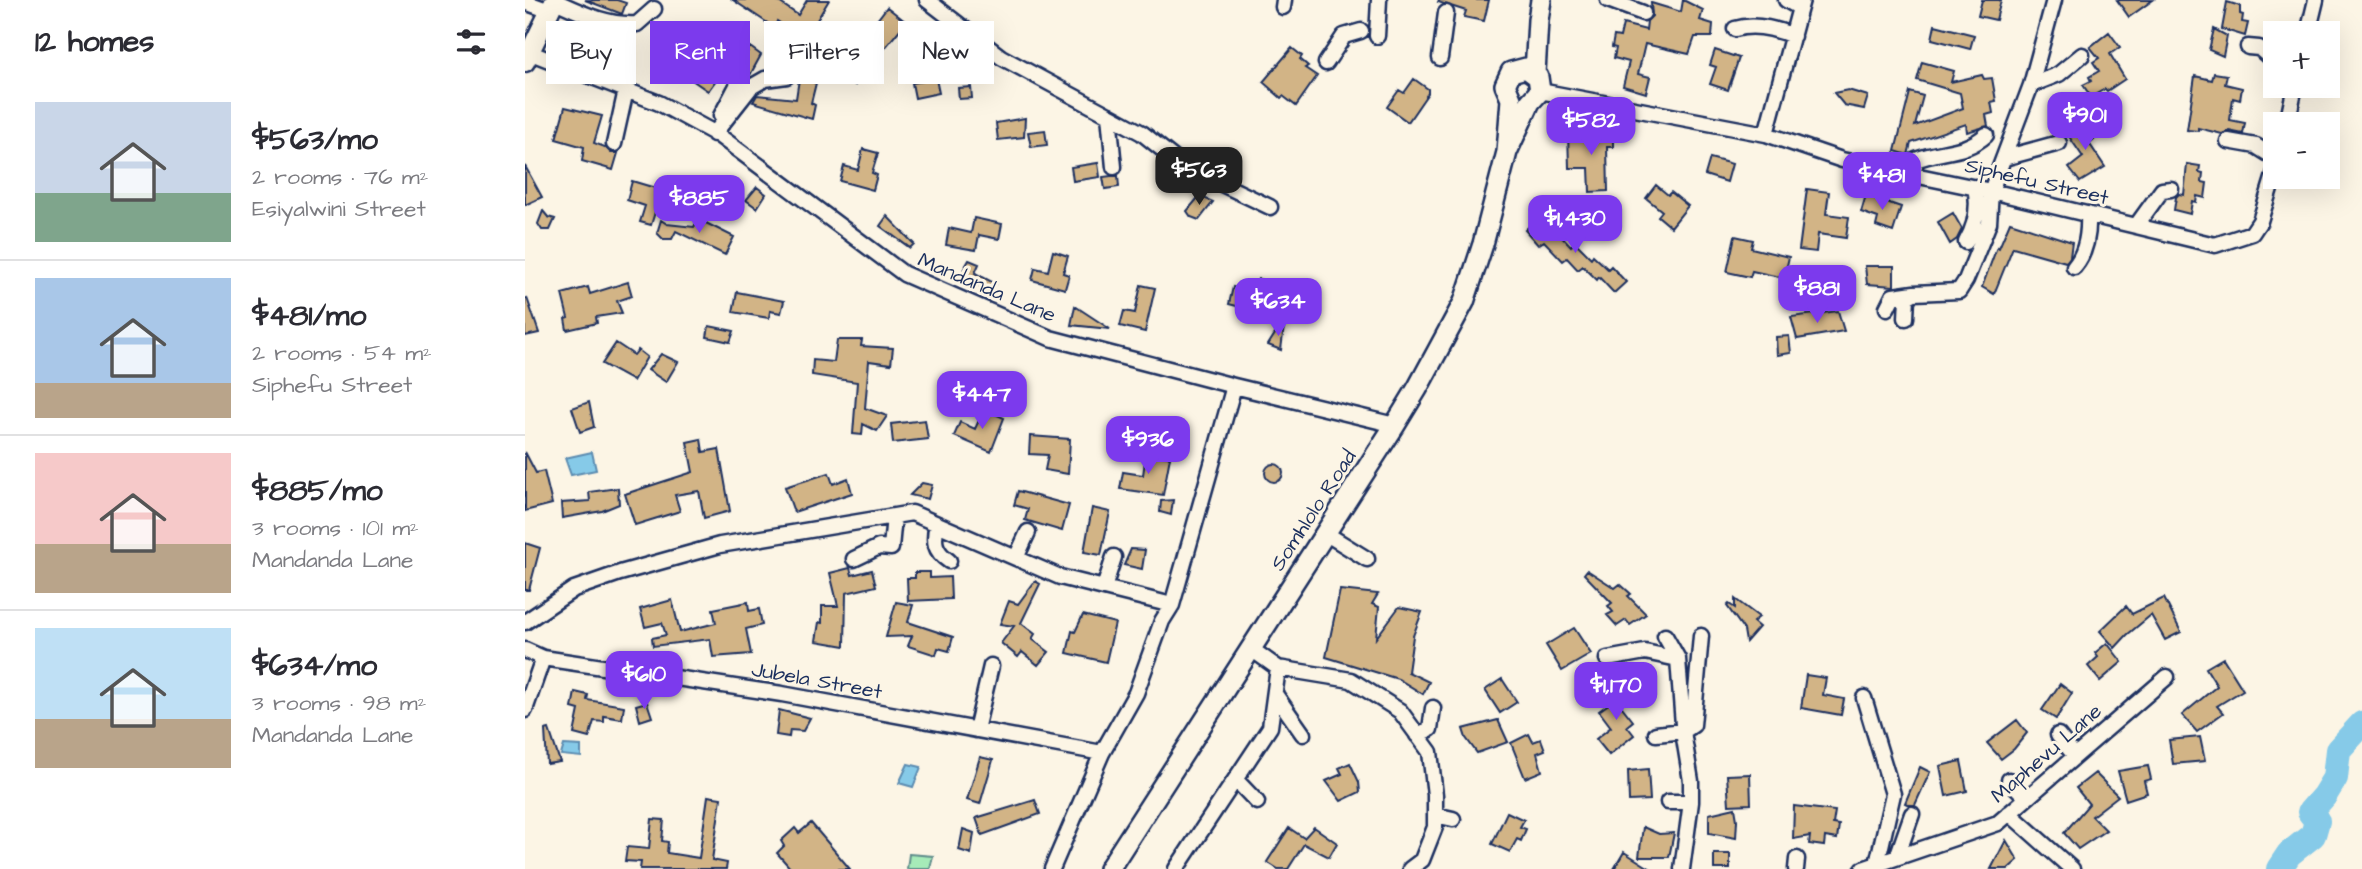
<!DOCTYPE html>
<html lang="en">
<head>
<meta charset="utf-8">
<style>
  body { margin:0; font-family:"Architects Daughter",sans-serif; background:#f7f7f7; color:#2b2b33; height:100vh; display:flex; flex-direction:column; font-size:26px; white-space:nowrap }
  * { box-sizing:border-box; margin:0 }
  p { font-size:23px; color:#7c7c81 }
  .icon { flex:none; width:38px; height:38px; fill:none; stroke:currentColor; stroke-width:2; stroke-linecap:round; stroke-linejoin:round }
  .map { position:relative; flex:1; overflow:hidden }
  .details { display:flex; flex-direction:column; background:#fff; width:525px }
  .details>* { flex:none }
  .guide { position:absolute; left:21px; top:21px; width:665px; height:63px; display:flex; gap:14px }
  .buttons { position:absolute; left:1738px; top:21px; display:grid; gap:14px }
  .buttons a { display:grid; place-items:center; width:77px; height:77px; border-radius:0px; background:#fff; box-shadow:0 7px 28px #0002; font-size:35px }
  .price { position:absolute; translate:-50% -60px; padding:0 16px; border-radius:14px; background:#7c3aed; color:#fff; font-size:23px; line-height:46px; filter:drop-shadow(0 2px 4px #0008) }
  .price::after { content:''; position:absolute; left:50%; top:42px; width:21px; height:16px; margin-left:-10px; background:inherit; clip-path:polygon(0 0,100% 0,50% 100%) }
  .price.current { background:#222; color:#fff }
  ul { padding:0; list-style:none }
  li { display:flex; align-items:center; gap:21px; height:175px; padding:0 35px }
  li+li { border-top:2px solid #e1e1e2 }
  li span { display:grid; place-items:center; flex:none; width:196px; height:140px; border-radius:0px; color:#555 }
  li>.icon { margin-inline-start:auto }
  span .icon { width:84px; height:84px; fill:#fffc; stroke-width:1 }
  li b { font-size:30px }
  h2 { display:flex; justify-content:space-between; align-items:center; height:84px; padding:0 35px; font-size:30px }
  .tag { padding:0 24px; border-radius:0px; background:#fff; box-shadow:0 7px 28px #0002; font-size:24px; line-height:63px }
  .tag.current { background:#7c3aed; color:#fff }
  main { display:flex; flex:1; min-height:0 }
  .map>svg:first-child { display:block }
</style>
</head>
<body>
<main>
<section class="details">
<h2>12 homes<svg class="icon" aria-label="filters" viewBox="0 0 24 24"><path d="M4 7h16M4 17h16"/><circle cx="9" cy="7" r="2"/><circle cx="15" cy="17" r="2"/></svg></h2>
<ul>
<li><span style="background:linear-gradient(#c9d6e8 65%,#7fa58c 0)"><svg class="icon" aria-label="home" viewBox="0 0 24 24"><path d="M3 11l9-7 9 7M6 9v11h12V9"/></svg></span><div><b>$563/mo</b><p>2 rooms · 76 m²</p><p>Esiyalwini Street</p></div></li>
<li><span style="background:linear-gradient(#a9c7e8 75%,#b9a48a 0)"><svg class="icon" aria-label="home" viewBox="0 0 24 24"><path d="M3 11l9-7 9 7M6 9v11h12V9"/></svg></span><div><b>$481/mo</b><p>2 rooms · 54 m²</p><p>Siphefu Street</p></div></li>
<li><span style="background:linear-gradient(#f6c9c9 65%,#b9a48a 0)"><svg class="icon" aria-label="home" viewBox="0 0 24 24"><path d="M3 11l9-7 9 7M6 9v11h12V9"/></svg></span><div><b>$885/mo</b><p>3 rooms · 101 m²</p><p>Mandanda Lane</p></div></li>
<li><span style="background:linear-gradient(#bfe0f5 65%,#b9a48a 0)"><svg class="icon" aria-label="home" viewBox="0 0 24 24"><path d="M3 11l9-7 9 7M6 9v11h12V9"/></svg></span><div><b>$634/mo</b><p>3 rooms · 98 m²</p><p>Mandanda Lane</p></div></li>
</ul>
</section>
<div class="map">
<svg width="1837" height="869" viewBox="0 0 1837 869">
  <rect width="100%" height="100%" fill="#fcf5e5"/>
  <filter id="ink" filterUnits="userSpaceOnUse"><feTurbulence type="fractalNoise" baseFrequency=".0143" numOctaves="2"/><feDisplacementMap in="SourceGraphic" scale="14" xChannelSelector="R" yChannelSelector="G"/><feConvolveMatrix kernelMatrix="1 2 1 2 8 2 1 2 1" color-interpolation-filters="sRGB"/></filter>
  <g filter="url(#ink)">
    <path fill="#a6ebb8" stroke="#608d8b" stroke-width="2" d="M384 854 408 856 405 869H382Z"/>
    <path fill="#86cae8" stroke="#5b8cb1" stroke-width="2" d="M67 452 71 470 46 475 40 458Z
      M39 745 56 746V757L36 755Z
      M383 764 396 767 388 787 374 783Z"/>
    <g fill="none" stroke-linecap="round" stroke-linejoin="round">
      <path stroke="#86cae8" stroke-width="26" d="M1754 869 1764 854 1788 835 1792 821 1785 812 1799 796 1810 778 1813 750 1837 724"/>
    </g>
    <path fill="#d2b486" stroke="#1b2f5e" stroke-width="2" d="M60 0H92L101 3 97 14Z
      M208 0H251L273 15 282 0H304L277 45 254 29 255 23 252 21 250 27 244 24Z
      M914 0H964L959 21 939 17 941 11 913 2Z
      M1158 0 1178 10 1175 20 1188 24 1187 37H1170L1164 54 1120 44 1113 74 1125 77 1121 93 1098 86 1104 62 1089 58 1091 48 1087 47 1089 36 1095 37 1098 24 1121 30 1122 21 1127 16 1126 3 1156 12Z
      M1457 0H1476L1471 20 1453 16Z
      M1592 0H1628L1604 17Z
      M1702 2 1715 6V14L1718 15 1717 22 1723 23 1720 36 1697 29Z
      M362 7 381 22 330 85 313 72 340 32 342 33Z
      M1410 25 1449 35 1445 49 1407 39Z
      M1689 29 1702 36 1698 56 1684 50Z
      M1584 32 1595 47 1585 54 1600 79 1582 91 1580 89 1566 97 1558 85 1566 81 1564 77 1574 71 1568 62 1574 58 1565 47Z
      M182 47 204 62 183 91 167 80 179 62 174 58Z
      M225 47 236 55 224 77 219 71H212Z
      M767 48 777 56 775 59 783 66 780 68 792 76 771 106 758 96 756 98 738 82Z
      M1190 50 1214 58 1203 90 1185 84 1191 67 1185 65Z
      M1397 62 1429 71 1426 82 1457 75 1459 79 1467 78 1471 101 1466 102 1468 113 1461 115 1463 126 1442 132 1441 124 1386 143 1383 155 1370 151 1385 92 1398 96 1390 126 1438 108 1435 93 1392 80Z
      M1689 73 1702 75 1700 84 1717 88 1715 100 1708 98 1705 120 1720 123 1718 134 1704 131 1697 134 1673 128V131L1662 130 1670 76 1687 80Z
      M274 79 291 83 286 103 290 105 287 119 228 102 232 95 271 99Z
      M411 79 414 93 390 98 387 83Z
      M889 79 903 89V93L883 122 862 107 874 90 879 93Z
      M446 87 447 98 434 99 433 88Z
      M1323 90 1343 96 1339 109 1319 105 1309 93Z
      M40 107 77 116 69 143 80 147 86 153H93L88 170 57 161 59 147 31 139Z
      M500 118 499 137 473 140 471 123Z
      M1562 119 1574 136 1564 143 1580 167 1555 182 1544 168 1558 157 1543 135Z
      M520 130 522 145 506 147 503 132Z
      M1043 132H1063V136L1088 135V147H1082L1083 191 1065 192 1064 168H1044Z
      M338 149 353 153 347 173 352 175 348 190 315 181 319 166 333 170Z
      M1185 158 1207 164 1202 182 1180 175Z
      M573 163 575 177 548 181 546 167Z
      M1662 164 1675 166 1674 172 1678 173 1677 182 1682 183 1680 198 1672 196 1671 202 1667 201 1665 214 1649 210 1651 197 1654 194 1659 195Z
      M0 166 17 197 0 205Z
      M586 176H593L594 187 580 189 578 177Z
      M107 181 137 190 126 225 115 222 120 206 102 200Z
      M1131 185 1143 195 1146 192 1163 206 1146 227 1133 216 1137 211 1121 198Z
      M232 187 241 194 232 208 221 200Z
      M1282 189 1304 192 1301 214 1324 217 1321 238 1293 234 1291 252 1274 250Z
      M677 193 681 199 688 202 674 220 666 217 662 211Z
      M1341 195 1376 207 1368 232 1351 226 1353 218 1336 212Z
      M18 211 23 217 30 219 25 230H17L13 224Z
      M1428 213 1437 229 1432 239 1425 244 1413 222Z
      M362 216 389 244 385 248 355 226Z
      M449 218 477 224 474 239 454 235 451 250 421 245 424 228 446 233Z
      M1013 218 1027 234 1031 230 1046 246 1050 242 1066 258 1068 255 1083 269 1086 266 1101 282 1089 293 1074 277 1072 280 1058 266 1053 270 1042 258 1038 261 1019 241 1013 245 1000 230Z
      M173 219 209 237 200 255 151 231 147 239H138L132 233 136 220 142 224 169 227Z
      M1485 222 1547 242 1545 257 1541 262 1488 247 1469 294 1457 287 1472 247 1474 248Z
      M1210 236 1228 240 1226 248 1264 257 1259 278 1227 271 1225 277 1202 272Z
      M528 251 543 256 538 273 544 275 540 289 507 280 510 268 523 271Z
      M444 260 454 264 450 273 471 284 464 293 436 274Z
      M1340 266H1369V286L1342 284Z
      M733 279 765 287 762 299 746 296 742 314 704 304 708 287 729 293Z
      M103 282 107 296 92 301 97 313 71 317 72 323 42 330 40 319 43 318 37 294 63 287 65 294Z
      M616 285 630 288 620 332 595 326 599 311 610 313Z
      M212 292 259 301 256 313 245 311 244 318 208 312Z
      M2 298 14 333 0 336V299Z
      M550 306 585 329 546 325Z
      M1313 311 1319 331 1272 339 1266 317Z
      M760 318 756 350 743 345Z
      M184 326 209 331 205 342 182 337Z
      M1264 336 1266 353 1252 355 1251 337Z
      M312 340H337L336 346 368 348 366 364 344 361 340 408 362 416 352 431 338 424 337 435 328 434 332 382 287 375 288 360 309 362Z
      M91 343 109 355 113 350 122 357 108 381 77 364Z
      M136 354 153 362 141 382 123 370Z
      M64 402 69 427 55 432 47 408Z
      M459 409 479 418 466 452 429 436 435 422 450 429Z
      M400 420 403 439 368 443 366 424Z
      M505 436 545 439 543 474 520 470 523 455 504 454Z
      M176 439 178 452 194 449 205 511 179 518 174 491 150 495 155 511 110 525 100 494 168 472 162 442Z
      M0 452 11 473 19 471 27 504 0 511Z
      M621 454 645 457 638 495 595 489 598 472 618 475Z
      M740 473a9 9 0 1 1 18 0a9 9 0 1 1-18 0Z
      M304 473 308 484 323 478 327 493 269 512 260 487Z
      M397 483 407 485 403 499 385 495Z
      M93 488 94 504 77 511 37 518 36 503 65 501 64 492Z
      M493 491 544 505 537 531 500 520 503 509 489 505Z
      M648 500 646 515 635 512 636 501Z
      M567 508 585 512 576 555 559 552Z
      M0 543 15 548 4 590H0Z
      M606 549 620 550 617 569 599 565Z
      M325 568 327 575 347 570 351 586 321 593 320 646 291 641 294 622 297 623V606H313L305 573Z
      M1062 570 1090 588 1095 584 1106 594 1103 596 1121 614 1105 625 1101 620 1092 626 1082 615 1088 612 1083 606 1087 603 1059 574Z
      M390 572H405V578L425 577 426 599 383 601 382 578H390Z
      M510 581 515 584 496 623 510 634 507 639 524 652 513 665 497 652 493 657 476 643 489 626 475 624 484 601 493 604Z
      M815 590 853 594 847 604 854 607 851 638 874 607 897 612 888 636 883 672 904 682 898 694 873 679 801 657Z
      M1639 598 1656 632 1640 640 1626 615 1602 635 1590 648 1575 631 1601 606 1607 614Z
      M1210 599 1234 617 1228 622 1234 627 1221 642 1219 630 1202 606 1204 604 1210 608Z
      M147 600 155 632 191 623 188 609 223 602 224 611 234 609 237 625 221 629 226 654 188 657 185 639 128 646 127 638 141 635 137 623 120 627 115 609Z
      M371 602 388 605 383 622 428 637 424 651 413 648 411 655 383 646 387 636 361 637Z
      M558 615 590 623 581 662 542 653 547 631 550 632Z
      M1049 628 1066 654 1037 671 1021 645Z
      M1582 643 1597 662 1575 681 1563 666 1573 657 1570 653Z
      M1698 658 1718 690 1692 706 1698 713 1672 732 1657 715 1692 686 1681 668Z
      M1281 675 1301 678 1298 695 1319 699 1316 715 1276 708Z
      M977 679 992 702 975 713 960 690Z
      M1097 681 1102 686 1094 703 1108 721 1102 726 1109 735 1084 755 1071 739 1086 727 1074 711 1089 700 1090 683Z
      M1535 684 1547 693 1531 719 1517 710Z
      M50 692 63 695 62 700 99 706 97 719 79 716V722L69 721 64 738 49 734 54 710 47 708Z
      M122 702 127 717 115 721 111 705Z
      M254 710 285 718 278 731 265 730 264 737 251 735Z
      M973 720 983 742 952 753 941 738 938 729Z
      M1492 720 1502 733 1489 749 1476 759 1462 743Z
      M24 729 35 762 22 764 20 730Z
      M1004 734 1008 742 1016 739 1020 750 1012 753 1017 771 1000 778 986 743Z
      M1675 737 1680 761 1648 764 1644 740Z
      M455 757 468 760 455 804 442 800Z
      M1436 761 1442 791 1421 796 1415 766Z
      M825 763 834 782 835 792 816 801 801 781 817 774 814 768Z
      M1623 766 1626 779 1619 781 1622 793 1601 800 1593 771Z
      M1395 767 1405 772 1390 805H1384L1380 803Z
      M1123 769 1125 800 1104 801 1103 771Z
      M1570 773 1593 796 1567 816 1581 830 1553 849 1539 833 1564 804 1551 788Z
      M1225 774 1226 804 1204 805 1202 775Z
      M183 796 196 798 187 860 202 863 201 869H115L116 862 100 861 102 847 124 849 127 819 139 820 137 841 143 842 142 853 174 858Z
      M510 800 515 814 457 835 451 818Z
      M1269 806 1310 811 1308 824 1314 825 1312 839 1300 837 1299 846 1284 844 1285 836 1268 839Z
      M1210 808 1212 820 1211 838 1184 833V814Z
      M982 812 999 820 995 827 1001 829 996 841 992 839 985 852 967 844Z
      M286 823 325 869H266L252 853 259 846 256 841 270 828 274 833Z
      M789 827 812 843 804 857 779 844 763 869H753L742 862 764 828 779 838Z
      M1118 827 1134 834 1149 833 1144 857H1114Z
      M438 829 449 833 446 854 434 850Z
      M1481 840 1493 860 1483 869H1466Z
      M1099 852 1126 869H1089Z
      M1189 854H1205V869H1189Z"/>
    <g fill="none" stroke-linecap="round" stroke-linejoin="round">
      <defs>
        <path id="minor" d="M402 0 476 57 617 133 657 165 745 207
          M1083 0 1118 13
          M1261 0 1275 8
          M30 1C57 13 82 26 112 24L129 9
          M0 2 25 11
          M758 7 759 0
          M1210 29C1229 23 1249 28 1268 36
          M1783 33 1791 0
          M852 36 854 0
          M1723 47 1734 48 1750 62
          M6 53 134 103 193 135 379 274 525 338 709 386 870 425
          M915 58 921 13
          M801 63 819 36 836 31
          M1506 85 1534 74 1557 55
          M1015 91 1241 134 1317 160 1466 191 1690 245 1727 233 1735 221 1750 172
          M584 115 589 167
          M196 116 215 80
          M1762 124 1770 86
          M189 134 226 87 240 79 262 76
          M1241 134 1277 0
          M1703 141 1731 146 1750 158
          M89 144 101 90
          M1479 158 1534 143
          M1388 175 1391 160C1415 150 1440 154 1461 135
          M1611 226 1637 190 1646 189
          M1441 242C1451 225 1454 206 1450 187
          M1549 267C1562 252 1564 233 1563 214
          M1362 308 1368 296 1389 293
          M1381 318 1382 297 1389 293 1434 291 1441 280 1464 223 1466 191 1506 85 1529 0
          M412 524C408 541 409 551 424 561
          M800 533 842 559
          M491 558 503 532
          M329 559 354 547 366 548 369 516
          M579 588 589 557
          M0 622 49 589 95 573 195 545 387 513 535 577 647 605
          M1140 636 1153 659
          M725 648 753 668 826 680 875 711 905 752 910 795V827L897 860 885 869
          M0 650 18 658 257 694 577 753
          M1082 659 1120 652 1153 659 1159 738 1166 781V802L1157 869
          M750 694 778 734
          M1339 698 1368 794 1352 864
          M0 710 18 658
          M451 730 466 666
          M1131 734 1159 731 1168 725 1176 636
          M892 735 905 729 908 708
          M1533 735 1550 756
          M711 780 732 802
          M1484 780 1502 798
          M1143 802H1166
          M1484 813 1547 869
          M910 815 928 819
          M1372 857 1387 814
          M527 869 577 753 611 693 637 621 647 605 709 386
          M651 869 745 727 753 668
          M1271 869 1272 859
          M1338 869 1473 823 1642 677"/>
        <path id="tertiary" d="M0 62 30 0"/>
        <path id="secondary" d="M1010 73 1013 20 1016 0
          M584 869 870 425 892 389 939 302 958 244 982 152 986 99 980 85 986 72 1001 68 1013 77 1015 91 1005 102 982 152"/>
      </defs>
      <use href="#minor" stroke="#1b2f5e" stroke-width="19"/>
      <use href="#tertiary" stroke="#1b2f5e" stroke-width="23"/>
      <use href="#secondary" stroke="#1b2f5e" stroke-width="24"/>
      <use href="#minor" stroke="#fcf5e5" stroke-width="14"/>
      <use href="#tertiary" stroke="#fcf5e5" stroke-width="18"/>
      <use href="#secondary" stroke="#fcf5e5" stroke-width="19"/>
    </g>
  </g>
  <g text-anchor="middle" stroke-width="6" stroke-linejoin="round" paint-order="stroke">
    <g font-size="21" fill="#1b2f5e" stroke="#fcf5e5">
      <text transform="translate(1512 181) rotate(13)" y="7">Siphefu Street</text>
      <text transform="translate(462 287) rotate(23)" y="7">Mandanda Lane</text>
      <text transform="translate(788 510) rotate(-57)" y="7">Somhlolo Road</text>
      <text transform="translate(292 680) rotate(10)" y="7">Jubela Street</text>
      <text transform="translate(1521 753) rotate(-41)" y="7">Maphevu Lane</text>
    </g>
  </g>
</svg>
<div class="buttons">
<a>+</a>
<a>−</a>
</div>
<b class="price" style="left:1560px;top:152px">$901</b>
<b class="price" style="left:1066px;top:157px">$582</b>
<b class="price current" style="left:674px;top:207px">$563</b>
<b class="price" style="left:1357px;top:212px">$481</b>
<b class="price" style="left:174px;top:235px">$885</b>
<b class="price" style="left:1050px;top:255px">$1,430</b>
<b class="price" style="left:1292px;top:325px">$881</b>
<b class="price" style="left:753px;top:338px">$634</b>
<b class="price" style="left:457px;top:431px">$447</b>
<b class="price" style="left:623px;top:476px">$936</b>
<b class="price" style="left:119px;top:711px">$610</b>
<b class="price" style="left:1091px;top:722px">$1,170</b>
<div class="guide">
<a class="tag">Buy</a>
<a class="tag current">Rent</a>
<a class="tag">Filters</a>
<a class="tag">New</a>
</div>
</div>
</main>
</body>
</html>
